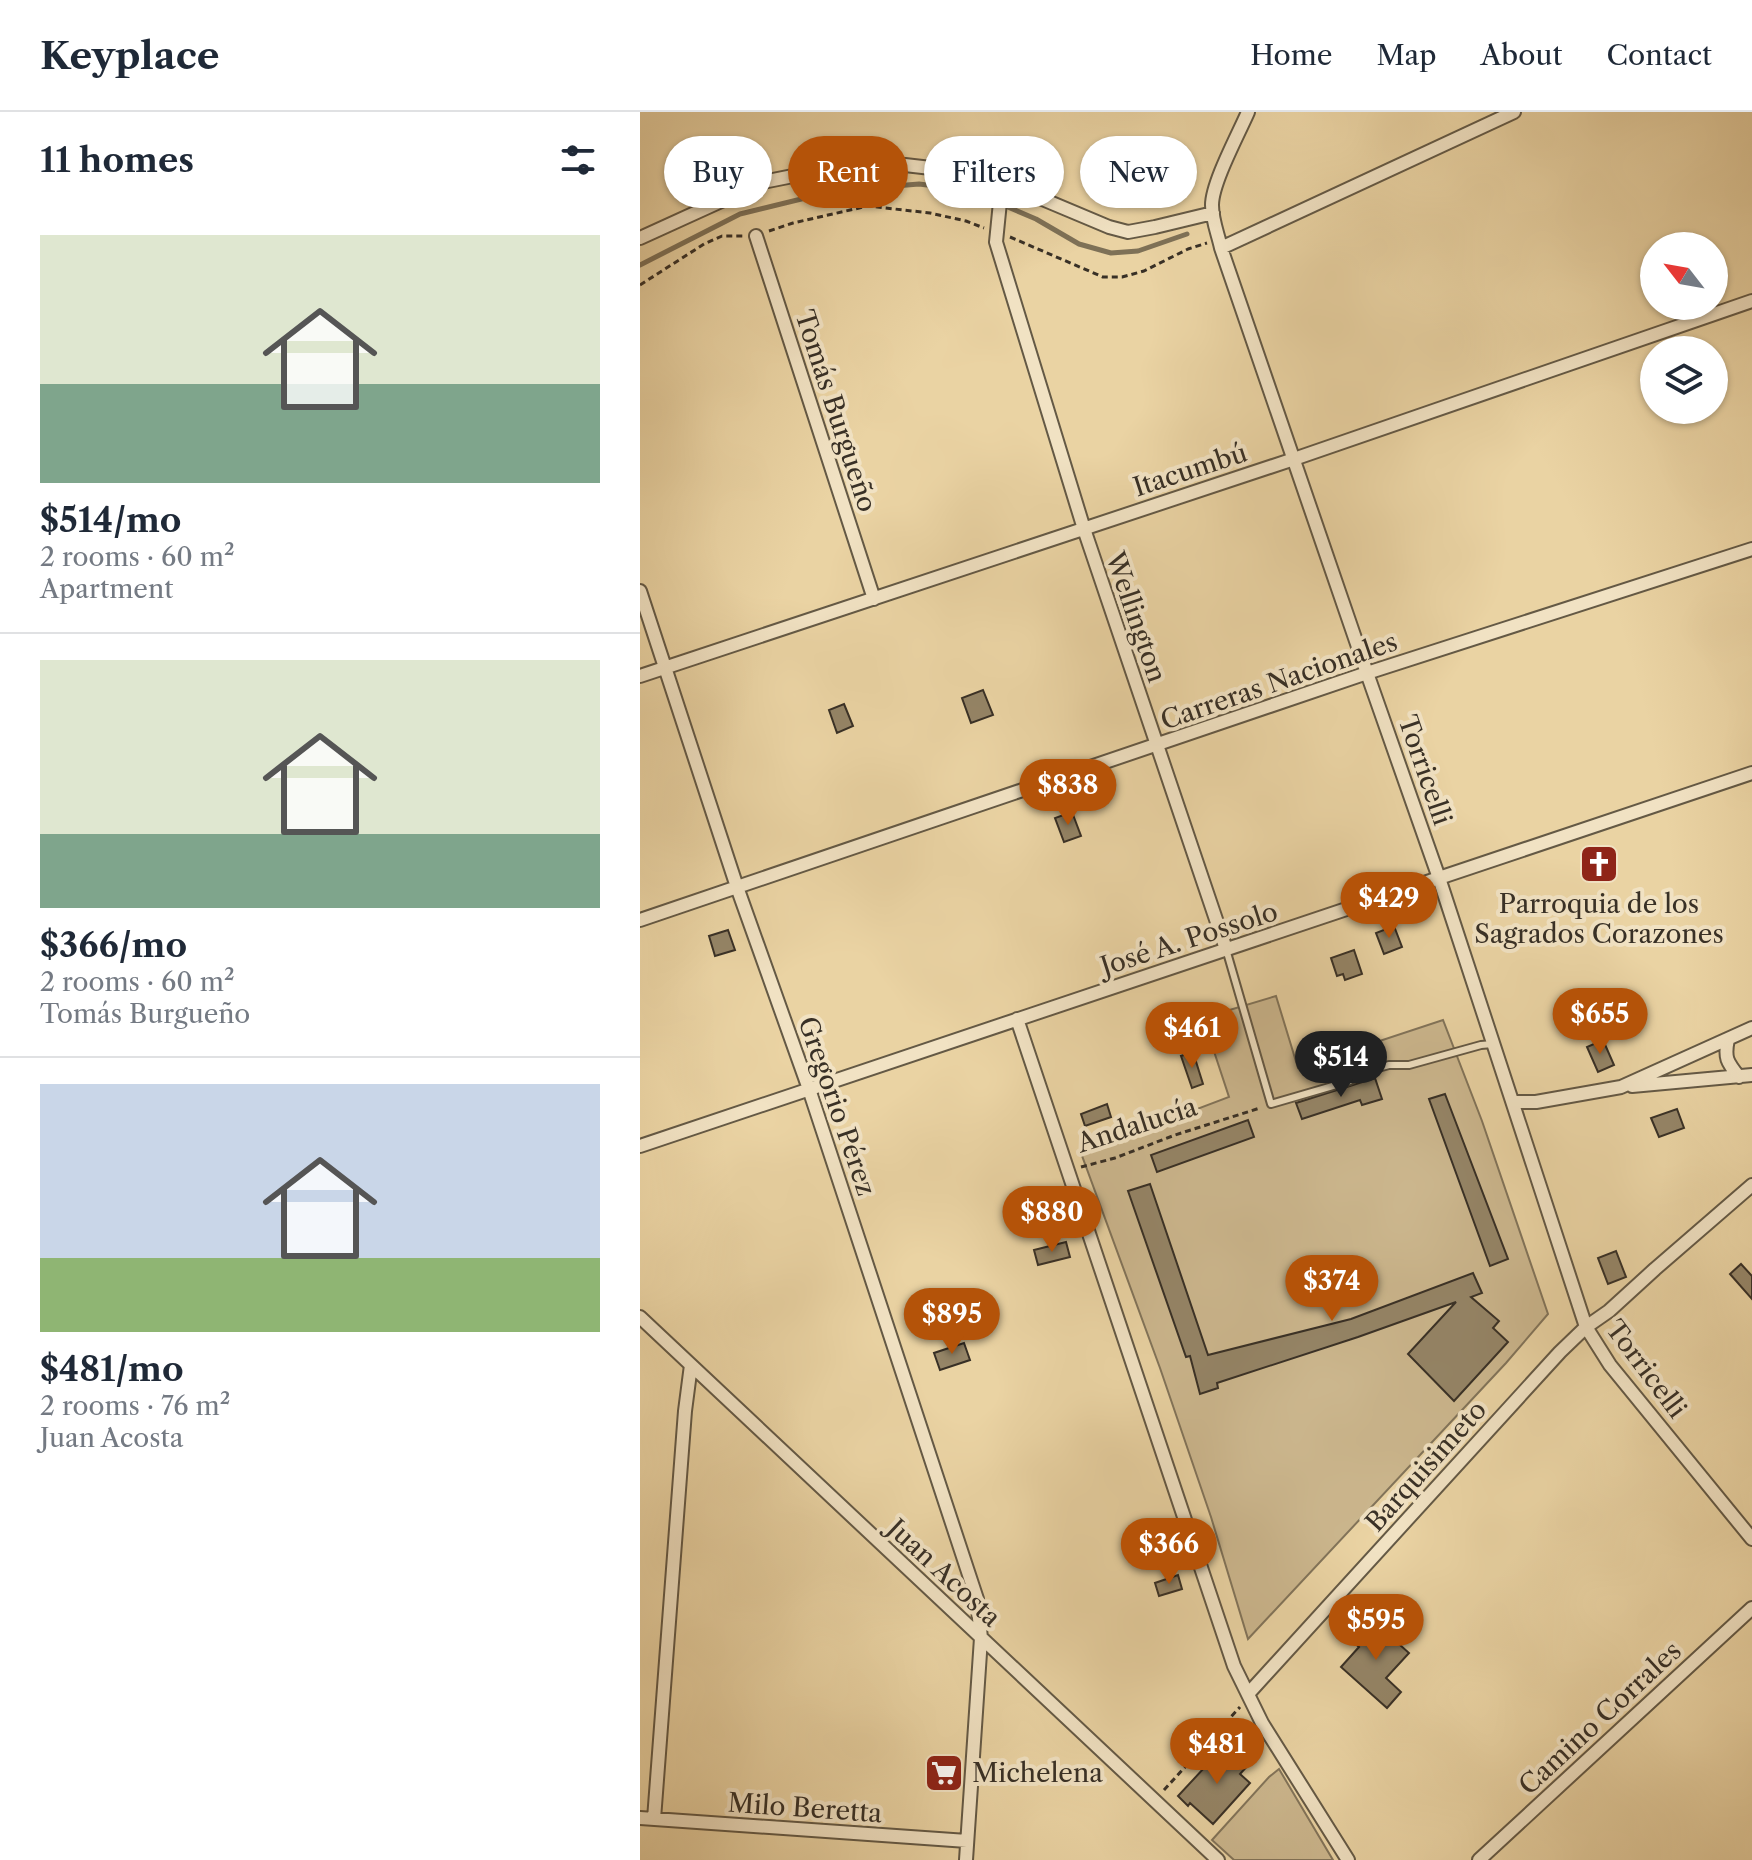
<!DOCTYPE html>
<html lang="en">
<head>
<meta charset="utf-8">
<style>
  body { margin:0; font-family:"Libre Caslon Text",serif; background:#f2f2f3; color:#1f2937; height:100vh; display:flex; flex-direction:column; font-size:30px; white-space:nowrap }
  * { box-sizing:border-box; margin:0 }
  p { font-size:26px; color:#747a83 }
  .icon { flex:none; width:44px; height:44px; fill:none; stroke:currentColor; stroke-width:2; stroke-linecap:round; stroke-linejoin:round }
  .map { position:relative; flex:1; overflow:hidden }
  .drawer { display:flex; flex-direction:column; background:#fff; width:640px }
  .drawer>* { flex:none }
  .top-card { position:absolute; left:24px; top:24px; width:760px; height:72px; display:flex; gap:16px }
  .needle { width:52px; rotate:301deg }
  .controls { position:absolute; left:1000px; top:120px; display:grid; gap:16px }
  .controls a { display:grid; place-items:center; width:88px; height:88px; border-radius:50%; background:#fff; box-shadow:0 2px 6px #0004; font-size:40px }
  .price { position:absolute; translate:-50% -68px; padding:0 18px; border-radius:28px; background:#b45309; color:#fff; font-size:26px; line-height:52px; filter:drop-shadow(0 2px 4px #0008) }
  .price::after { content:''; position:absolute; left:50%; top:48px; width:24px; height:18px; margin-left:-12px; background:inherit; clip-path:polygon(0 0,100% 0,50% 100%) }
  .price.on { background:#222; color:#fff }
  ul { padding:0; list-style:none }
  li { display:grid; align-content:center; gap:16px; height:424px; padding:0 40px }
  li+li { border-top:2px solid #e0e1e3 }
  li span { display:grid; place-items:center; height:248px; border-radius:0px; color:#555 }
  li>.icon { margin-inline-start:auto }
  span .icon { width:144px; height:144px; fill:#fffc; stroke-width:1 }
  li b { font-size:34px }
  h2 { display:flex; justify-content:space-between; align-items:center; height:96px; padding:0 40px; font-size:34px }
  .pill { padding:0 28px; border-radius:36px; background:#fff; box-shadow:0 2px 6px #0004; font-size:28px; line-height:72px }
  .pill.on { background:#b45309; color:#fff }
  header { display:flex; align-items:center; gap:48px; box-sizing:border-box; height:112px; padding:0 40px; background:#fff; border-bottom:2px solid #e0e1e3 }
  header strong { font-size:38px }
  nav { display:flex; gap:44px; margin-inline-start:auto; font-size:28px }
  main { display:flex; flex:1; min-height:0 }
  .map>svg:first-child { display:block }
</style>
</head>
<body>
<header>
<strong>Keyplace</strong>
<nav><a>Home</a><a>Map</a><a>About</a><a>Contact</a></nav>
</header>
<main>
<section class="drawer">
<h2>11 homes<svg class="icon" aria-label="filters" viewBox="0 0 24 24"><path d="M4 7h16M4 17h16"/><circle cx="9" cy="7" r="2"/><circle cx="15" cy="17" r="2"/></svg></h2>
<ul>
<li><span style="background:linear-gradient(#dfe7d0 60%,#7fa58c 0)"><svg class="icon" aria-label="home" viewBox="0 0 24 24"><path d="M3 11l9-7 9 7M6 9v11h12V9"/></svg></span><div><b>$514/mo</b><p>2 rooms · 60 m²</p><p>Apartment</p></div></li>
<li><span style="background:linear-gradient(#dfe7d0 70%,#7fa58c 0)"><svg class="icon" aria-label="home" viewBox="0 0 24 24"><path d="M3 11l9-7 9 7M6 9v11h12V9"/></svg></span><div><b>$366/mo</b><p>2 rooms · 60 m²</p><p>Tomás Burgueño</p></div></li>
<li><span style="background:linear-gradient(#c9d6e8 70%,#8fb573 0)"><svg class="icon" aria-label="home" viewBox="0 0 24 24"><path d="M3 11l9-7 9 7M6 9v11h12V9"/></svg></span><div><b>$481/mo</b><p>2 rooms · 76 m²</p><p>Juan Acosta</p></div></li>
</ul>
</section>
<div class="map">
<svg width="1112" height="1748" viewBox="0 0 1112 1748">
  <rect width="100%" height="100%" fill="#ead3a3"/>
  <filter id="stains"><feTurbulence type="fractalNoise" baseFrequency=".0025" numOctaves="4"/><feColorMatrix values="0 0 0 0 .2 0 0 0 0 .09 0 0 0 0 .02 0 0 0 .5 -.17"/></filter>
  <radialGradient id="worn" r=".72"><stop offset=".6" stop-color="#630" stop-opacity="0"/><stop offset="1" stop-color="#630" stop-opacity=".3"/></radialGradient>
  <path fill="#ccb78e" stroke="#82745a" stroke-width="2" d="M636 884 658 956 803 908 842 1009 908 1202 866 1251 608 1527 571 1405 520 1256 441 1041 589 985 563 906Z
    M639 1657 693 1748H594L572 1728 629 1665Z"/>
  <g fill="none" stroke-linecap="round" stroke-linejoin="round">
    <path stroke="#7e7157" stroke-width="5" d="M0 153 100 102 194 79 279 72 328 78 396 107 439 132 471 141 498 139 547 122"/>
  </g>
  <path fill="#958567" stroke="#383026" stroke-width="2" d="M343 578 353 603 331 611 322 586Z
    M204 592 213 614 197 621 189 598Z
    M432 700 441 724 424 730 415 706Z
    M754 814 762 835 744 842 736 821Z
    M88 818 95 838 75 844 69 824Z
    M714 838 722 862 705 868 703 862 697 864 691 846Z
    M963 928 974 953 958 960 947 935Z
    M553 940 563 972 552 976 541 944Z
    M735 966 742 987 722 993 720 988 662 1007 656 991Z
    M805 982 868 1147 850 1154 789 987Z
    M467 992 471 1005 445 1014 441 1002Z
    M1037 997 1044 1016 1019 1025 1011 1006Z
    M608 1008 614 1025 517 1060 511 1043Z
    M510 1072 568 1243 711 1207 833 1161 842 1181 831 1185 859 1209 853 1216 868 1230 814 1289 768 1242 816 1190 718 1225 577 1271 578 1276 560 1282 550 1244 546 1245 488 1079Z
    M426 1130 430 1145 398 1153 394 1138Z
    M976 1139 986 1165 968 1172 958 1146Z
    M1101 1152 1112 1164V1187L1090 1162Z
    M324 1231 330 1248 300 1258 294 1241Z
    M538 1463 542 1477 519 1484 515 1471Z
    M731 1507 769 1541 746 1566 761 1580 747 1596 701 1555 719 1535 712 1529Z
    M597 1640 610 1651 600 1662 610 1671 573 1712 550 1691 548 1694 538 1684 578 1641 588 1650Z"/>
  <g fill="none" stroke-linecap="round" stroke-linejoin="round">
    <defs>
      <path id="service" d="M586 837 631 992 710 969 727 959 749 953H769L841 933 853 932"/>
      <path id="minor" d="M608 0C598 23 572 71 572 93 572 108 578 122 581 136L727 561 799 766 946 1215 970 1253 1112 1427
        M362 70 356 130 444 417 586 837
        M116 124 234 487
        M0 126 123 70 188 57 265 53 317 59 362 70 469 115 488 120 515 115 573 101
        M581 136 874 0
        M0 479 97 775 169 977 337 1487 341 1526 326 1748
        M0 564 654 347 1112 189
        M0 808 727 561 1112 437
        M377 907 594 1554 622 1611 708 1748
        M1088 927C1084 946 1087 950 1099 965
        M992 974 1112 963
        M874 990H896L981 975 1112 916
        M0 1034 1112 661
        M0 1205 578 1748
        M608 1582 920 1240 946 1215 969 1199 1015 1157 1112 1073
        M0 1706 327 1729
        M14 1707 45 1299 51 1253
        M839 1748 1112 1496"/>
    </defs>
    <use href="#service" stroke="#645945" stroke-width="10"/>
    <use href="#minor" stroke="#645945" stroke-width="16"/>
    <path stroke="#383026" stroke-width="3" stroke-dasharray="6 4" stroke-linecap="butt" d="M129 119 153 111 228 94 290 101 326 109 344 116
      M370 125 463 165H482L504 159 548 137 567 131
      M0 173 64 132 82 124H103
      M441 1055 475 1046 535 1023 620 996
      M524 1678 600 1595"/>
    <use href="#service" stroke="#f1e2c3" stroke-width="6"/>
    <use href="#minor" stroke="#f1e2c3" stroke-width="12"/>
  </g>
  <defs>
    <symbol id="church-square" viewBox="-11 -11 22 22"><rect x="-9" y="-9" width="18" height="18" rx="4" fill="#8f2418" stroke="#f1e2c3"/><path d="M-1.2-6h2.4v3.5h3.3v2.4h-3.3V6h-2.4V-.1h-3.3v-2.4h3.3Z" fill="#fff"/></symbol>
    <symbol id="supermarket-square" viewBox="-11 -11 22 22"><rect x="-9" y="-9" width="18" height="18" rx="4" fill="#8f2418" stroke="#f1e2c3"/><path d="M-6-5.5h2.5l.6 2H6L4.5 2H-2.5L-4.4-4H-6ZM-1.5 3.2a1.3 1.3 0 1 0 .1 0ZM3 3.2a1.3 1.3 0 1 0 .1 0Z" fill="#fff"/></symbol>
  </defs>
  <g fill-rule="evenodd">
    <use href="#church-square" x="937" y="730" width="44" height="44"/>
    <use href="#supermarket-square" x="282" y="1639" width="44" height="44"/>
  </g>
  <g text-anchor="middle" stroke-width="8" stroke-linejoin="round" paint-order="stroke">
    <g font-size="26" fill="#383026" stroke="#f1e2c3">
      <text transform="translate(196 299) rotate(72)" y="9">Tomás Burgueño</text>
      <text transform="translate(550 358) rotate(-18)" y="9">Itacumbú</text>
      <text transform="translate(496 505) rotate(71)" y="9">Wellington</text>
      <text transform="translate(639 569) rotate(-19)" y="9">Carreras Nacionales</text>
      <text transform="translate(785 658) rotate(71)" y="9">Torricelli</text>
      <text transform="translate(549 827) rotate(-18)" y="9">José A. Possolo</text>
      <text transform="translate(197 994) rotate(71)" y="9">Gregorio Pérez</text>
      <text transform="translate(497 1013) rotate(-18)" y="9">Andalucía</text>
      <text transform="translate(1006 1257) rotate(53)" y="9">Torricelli</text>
      <text transform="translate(786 1354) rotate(-48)" y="9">Barquisimeto</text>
      <text transform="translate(304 1461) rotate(43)" y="9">Juan Acosta</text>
      <text transform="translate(960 1606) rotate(-43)" y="9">Camino Corrales</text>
      <text transform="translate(165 1696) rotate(4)" y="9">Milo Beretta</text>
    </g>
    <g font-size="26" fill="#383026" stroke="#f1e2c3">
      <text x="959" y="801">Parroquia de los<tspan x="959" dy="30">Sagrados Corazones</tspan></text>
      <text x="332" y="1670" text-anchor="start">Michelena</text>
    </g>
  </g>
  <rect width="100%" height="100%" filter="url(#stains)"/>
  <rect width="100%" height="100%" fill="url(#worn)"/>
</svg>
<div class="controls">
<a><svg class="needle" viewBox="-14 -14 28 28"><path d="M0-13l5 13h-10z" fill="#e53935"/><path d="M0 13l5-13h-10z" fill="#747a83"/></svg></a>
<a><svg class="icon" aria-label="layers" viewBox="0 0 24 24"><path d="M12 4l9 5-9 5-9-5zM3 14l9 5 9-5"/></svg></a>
</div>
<b class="price" style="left:428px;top:715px">$838</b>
<b class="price" style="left:749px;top:828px">$429</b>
<b class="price" style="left:960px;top:944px">$655</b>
<b class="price" style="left:552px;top:958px">$461</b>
<b class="price on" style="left:701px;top:987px">$514</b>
<b class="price" style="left:412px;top:1142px">$880</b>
<b class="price" style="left:692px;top:1211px">$374</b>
<b class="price" style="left:312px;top:1244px">$895</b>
<b class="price" style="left:529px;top:1474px">$366</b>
<b class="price" style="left:736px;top:1550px">$595</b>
<b class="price" style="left:577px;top:1674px">$481</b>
<div class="top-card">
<a class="pill">Buy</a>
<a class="pill on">Rent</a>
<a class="pill">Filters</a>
<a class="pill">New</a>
</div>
</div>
</main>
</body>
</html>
